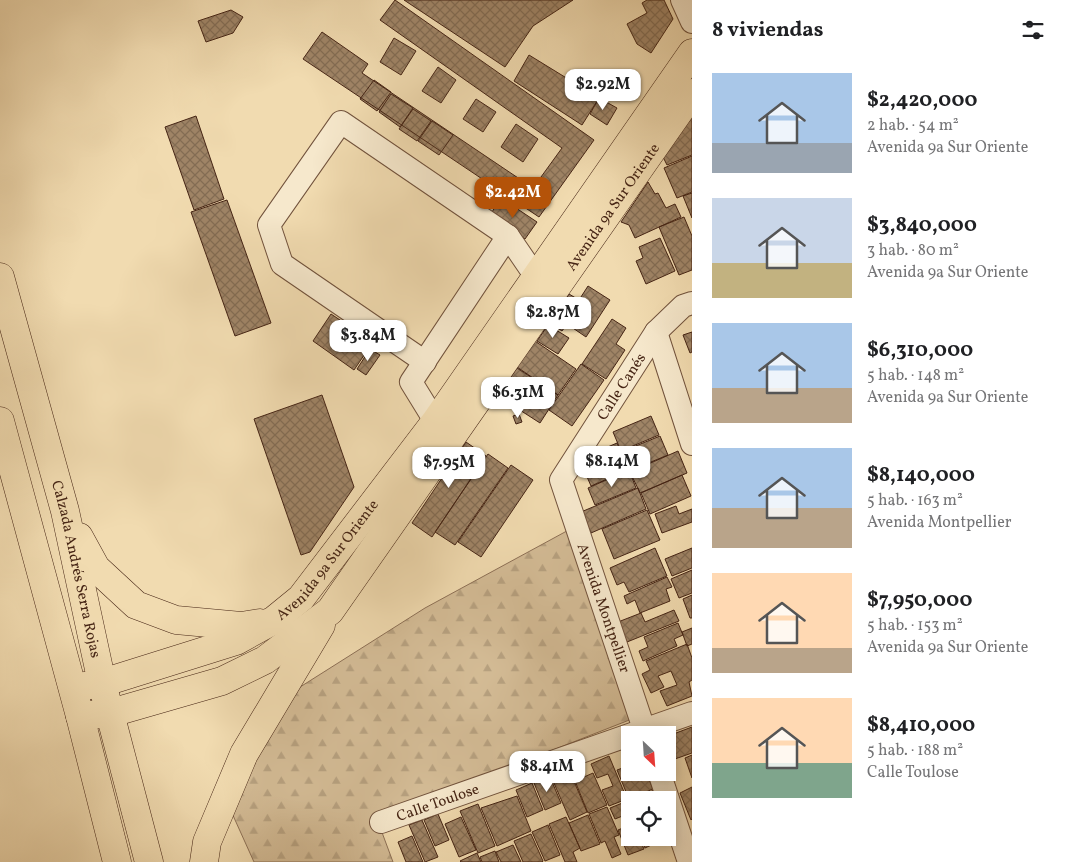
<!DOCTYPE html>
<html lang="es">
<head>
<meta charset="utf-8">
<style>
  body { margin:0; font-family:Vollkorn,serif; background:#f6f6f6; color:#202124; height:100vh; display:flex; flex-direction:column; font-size:19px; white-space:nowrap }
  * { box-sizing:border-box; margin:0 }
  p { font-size:16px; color:#757577 }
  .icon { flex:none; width:28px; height:28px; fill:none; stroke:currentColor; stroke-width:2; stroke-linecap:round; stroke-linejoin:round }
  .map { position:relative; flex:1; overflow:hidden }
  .details { display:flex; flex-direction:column; background:#fff; width:375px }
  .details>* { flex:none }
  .needle { width:32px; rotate:155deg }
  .controls { position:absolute; left:621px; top:726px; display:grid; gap:10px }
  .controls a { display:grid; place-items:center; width:55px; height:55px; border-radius:0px; background:#fff; box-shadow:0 2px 12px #0003; font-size:25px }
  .price { position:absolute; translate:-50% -42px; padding:0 11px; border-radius:10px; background:#fff; color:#222; font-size:16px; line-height:32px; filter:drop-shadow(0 1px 2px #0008) }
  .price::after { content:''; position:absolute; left:50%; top:30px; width:15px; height:11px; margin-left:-8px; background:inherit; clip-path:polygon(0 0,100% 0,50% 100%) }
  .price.on { background:#b45309; color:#fff }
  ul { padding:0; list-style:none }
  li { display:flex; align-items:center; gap:15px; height:125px; padding:0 20px }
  li span { display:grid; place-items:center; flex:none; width:140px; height:100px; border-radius:0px; color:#555 }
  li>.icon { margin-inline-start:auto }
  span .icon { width:60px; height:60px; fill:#fffc; stroke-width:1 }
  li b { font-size:21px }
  h2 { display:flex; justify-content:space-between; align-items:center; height:60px; padding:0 20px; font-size:21px }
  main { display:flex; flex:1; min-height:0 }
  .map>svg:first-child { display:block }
</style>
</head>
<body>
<main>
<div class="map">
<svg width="692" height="862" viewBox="0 0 692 862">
  <defs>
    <pattern id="forest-firs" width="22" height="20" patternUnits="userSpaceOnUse" patternTransform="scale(1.25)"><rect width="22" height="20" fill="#d4bc96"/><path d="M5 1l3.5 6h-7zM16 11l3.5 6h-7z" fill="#b7a180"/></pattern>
    <pattern id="building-cross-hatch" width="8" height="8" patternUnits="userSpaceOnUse" patternTransform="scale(1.25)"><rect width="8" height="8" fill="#9f8466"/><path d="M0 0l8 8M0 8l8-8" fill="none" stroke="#836c53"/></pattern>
  </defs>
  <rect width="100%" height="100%" fill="#f1dbb0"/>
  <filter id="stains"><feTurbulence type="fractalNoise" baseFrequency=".004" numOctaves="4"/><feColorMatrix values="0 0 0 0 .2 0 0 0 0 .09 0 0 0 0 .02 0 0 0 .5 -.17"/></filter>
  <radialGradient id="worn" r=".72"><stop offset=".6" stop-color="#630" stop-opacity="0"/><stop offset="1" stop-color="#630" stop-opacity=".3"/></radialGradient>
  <path fill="url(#forest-firs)" stroke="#8d7056" d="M576 526 637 717 377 819 393 862H254L231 811 289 694 425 608Z"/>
  <path fill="url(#building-cross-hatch)" stroke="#462515" d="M395 0 594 140 539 217 303 59 322 32 368 64 362 73 533 188 562 148 380 20Z
    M404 0H573L533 26 505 67Z
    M647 0H664L673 19 651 53 637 44 627 24 647 13 642 3Z
    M231 10 243 17 233 33 206 42 198 21Z
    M394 38 416 51 401 75 380 62Z
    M529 55 599 98 582 125 514 81Z
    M438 67 456 80 441 103 422 91Z
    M374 80 391 92 377 111 360 99Z
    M391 94 413 108 400 127 379 112Z
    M599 98 617 108 607 125 590 114Z
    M476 99 496 112 483 132 463 119Z
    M413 109 431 121 417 141 399 129Z
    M196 116 224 199 194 210 165 127Z
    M692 116V155L667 165 663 157Z
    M432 121 453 135 439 155 418 141Z
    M516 124 538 139 523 162 501 147Z
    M692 156V192L677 198 664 168Z
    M648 182 655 194 658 193 666 208 675 204 681 217 635 238 629 225 621 222Z
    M692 193V218L683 196Z
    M501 198 537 222 525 239 490 215Z
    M227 200 271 323 235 336 191 212Z
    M684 217 692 236V270L679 275 659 227Z
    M660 238 675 271 646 284 636 261 643 258 639 247Z
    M588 286 610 300 586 337 567 324 562 331 550 323 569 294 579 300Z
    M331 314 373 342 354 370 313 341Z
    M612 319 626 328 616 344 625 350 606 379 582 364Z
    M548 325 569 338 558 354 537 341Z
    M692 332V352L690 353 683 335Z
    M535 341 576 369 558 395 517 367Z
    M370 349 380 355 366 375 357 369Z
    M581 364 604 380 572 426 549 410Z
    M517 368 558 395 540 423 498 396Z
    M322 395 354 487 310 552 301 555 254 419Z
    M519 414 522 422 516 424 513 416Z
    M651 416 659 435 621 451 613 432Z
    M660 436 668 455 629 471 621 452Z
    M466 442 486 456 432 537 412 523Z
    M617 443 628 470 591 486 581 463 598 456 596 452Z
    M678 451 687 473 640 493 630 472Z
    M488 454 508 468 455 545 435 532Z
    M511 465 533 480 481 557 458 542Z
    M629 470 636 488 595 505 588 488Z
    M682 475 691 496 650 514 641 493Z
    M638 488 646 509 591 533 581 512Z
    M676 506 679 514 692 509V522L662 533 655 514Z
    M647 510 660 540 614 559 602 529Z
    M655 548 667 576 629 592 624 582 617 585 610 568Z
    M692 548V568L672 576 665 559Z
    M692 570V593L679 598 671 579Z
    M667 577 672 587 666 589 670 601 640 613 635 600 627 604 624 596Z
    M692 595V618H690L683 599Z
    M674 610 679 621 627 642 618 622 641 613 645 622Z
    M678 623 683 635 674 639 677 646 643 661 639 651 648 647 644 637Z
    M692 628V644L687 646 682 632Z
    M687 644 692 658V680L689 682 692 696 667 706 660 691 677 685 671 671 658 676 664 687 651 693 642 674 650 670 646 661Z
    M692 727V753L672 760 668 747V736Z
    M692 755V778L685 758Z
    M609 756 627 799 609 806 602 790 613 786 608 774 597 778 591 764Z
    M628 766 631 773 646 772 653 789 629 799 617 770Z
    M568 767 587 812 570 820 550 774Z
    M593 773 607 805 588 813 575 781Z
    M550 777 561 803 545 810 534 783Z
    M532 783 543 810 527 817 516 790Z
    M692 787V819L691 820 680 793Z
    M654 790 658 800H631Z
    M517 796 531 831 497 846 481 808Z
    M630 800V813L615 819 610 808Z
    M478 804 495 846 478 853 460 811Z
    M607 807 619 835 614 837 621 854 612 858 605 841 601 843 589 814Z
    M438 814 449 840 435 846 424 820Z
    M588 815 600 844 581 851 569 823Z
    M461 817 476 850 459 857 445 824Z
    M566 817 580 848 573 852 577 862H565L549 824Z
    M422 820 438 857 425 862 409 825Z
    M548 825 560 855 545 861 532 832Z
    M630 825V838H639L644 849 628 855 618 830Z
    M531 834 543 861 542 862H523L514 841Z
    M412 836 423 862H406L398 842Z
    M641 838H656L658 842 645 848Z
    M513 845 521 862H501L496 852Z
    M495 851 499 862H482L480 857Z
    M477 853 481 862H461L460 861Z"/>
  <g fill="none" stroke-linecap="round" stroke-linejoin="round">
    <defs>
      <g id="minor">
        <path d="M682 0 692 22"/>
        <path d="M656 332 692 444"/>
        <path d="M425 362 282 264 269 225 341 122 508 236 536 277"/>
        <path d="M443 434 411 382 508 236"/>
        <path id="s1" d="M646 735 561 480 656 332 683 306 692 303"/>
        <path d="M659 772 689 862"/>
        <path id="s2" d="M381 822 692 713"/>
      </g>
      <g id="major">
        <path id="s3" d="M0 277 65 511 102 683 149 862"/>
        <path d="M0 421 80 716 117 862"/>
        <path d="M79 537 96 568 136 605 176 620 241 626 260 623"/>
        <path id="s4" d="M73 688 102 683 236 641 274 620 301 598 436 421 692 53"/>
        <path id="s5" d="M80 716 111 713 222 681 265 660 330 611 692 93"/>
        <path d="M204 862 207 842 244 754 321 625"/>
      </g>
    </defs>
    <use href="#minor" stroke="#71523c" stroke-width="24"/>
    <use href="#major" stroke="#462515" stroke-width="29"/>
    <use href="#minor" stroke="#f6e8cc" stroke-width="22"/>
    <use href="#major" stroke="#f1dbb0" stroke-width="28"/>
  </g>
  <g text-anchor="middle" stroke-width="4" stroke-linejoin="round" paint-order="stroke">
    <g font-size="15" fill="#462515" stroke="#f6e8cc">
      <text dy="5" stroke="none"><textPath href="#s5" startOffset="769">Avenida 9a Sur Oriente</textPath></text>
      <text dy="5" stroke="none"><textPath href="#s1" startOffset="380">Calle Canés</textPath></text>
      <text dy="5" stroke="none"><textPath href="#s4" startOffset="294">Avenida 9a Sur Oriente</textPath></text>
      <text dy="5" stroke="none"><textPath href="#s3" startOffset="302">Calzada Andrés Serra Rojas</textPath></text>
      <text transform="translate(604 608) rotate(71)" y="5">Avenida Montpellier</text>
      <text dy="5" stroke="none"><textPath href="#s2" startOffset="60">Calle Toulose</textPath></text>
    </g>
  </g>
  <rect width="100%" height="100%" filter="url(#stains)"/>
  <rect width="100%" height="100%" fill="url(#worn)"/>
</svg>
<div class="controls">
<a><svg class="needle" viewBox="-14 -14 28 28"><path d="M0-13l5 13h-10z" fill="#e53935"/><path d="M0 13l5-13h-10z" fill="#757577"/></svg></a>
<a><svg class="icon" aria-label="locate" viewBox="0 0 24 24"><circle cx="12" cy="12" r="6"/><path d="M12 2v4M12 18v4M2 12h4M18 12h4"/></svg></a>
</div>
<b class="price" style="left:603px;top:111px">$2.92M</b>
<b class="price on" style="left:513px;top:219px">$2.42M</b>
<b class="price" style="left:553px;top:339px">$2.87M</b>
<b class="price" style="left:368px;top:362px">$3.84M</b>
<b class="price" style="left:518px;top:419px">$6.31M</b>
<b class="price" style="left:612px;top:488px">$8.14M</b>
<b class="price" style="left:449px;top:489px">$7.95M</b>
<b class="price" style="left:547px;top:793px">$8.41M</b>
</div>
<section class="details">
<h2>8 viviendas<svg class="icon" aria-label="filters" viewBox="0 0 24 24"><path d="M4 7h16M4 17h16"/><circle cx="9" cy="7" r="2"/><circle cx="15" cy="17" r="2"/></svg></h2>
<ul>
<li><span style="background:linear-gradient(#a9c7e8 70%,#9aa5b1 0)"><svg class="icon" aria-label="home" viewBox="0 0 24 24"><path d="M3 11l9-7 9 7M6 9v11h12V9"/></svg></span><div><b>$2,420,000</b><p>2 hab. · 54 m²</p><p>Avenida 9a Sur Oriente</p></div></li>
<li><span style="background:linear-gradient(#c9d6e8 65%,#c2b280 0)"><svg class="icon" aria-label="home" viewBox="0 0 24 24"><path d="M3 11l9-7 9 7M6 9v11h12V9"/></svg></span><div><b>$3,840,000</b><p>3 hab. · 80 m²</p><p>Avenida 9a Sur Oriente</p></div></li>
<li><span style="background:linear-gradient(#a9c7e8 65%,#b9a48a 0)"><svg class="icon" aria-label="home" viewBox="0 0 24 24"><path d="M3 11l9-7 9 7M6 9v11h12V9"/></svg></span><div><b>$6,310,000</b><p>5 hab. · 148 m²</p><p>Avenida 9a Sur Oriente</p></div></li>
<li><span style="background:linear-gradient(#a9c7e8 60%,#b9a48a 0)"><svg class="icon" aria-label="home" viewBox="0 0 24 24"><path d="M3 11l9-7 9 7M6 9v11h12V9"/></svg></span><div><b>$8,140,000</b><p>5 hab. · 163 m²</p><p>Avenida Montpellier</p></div></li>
<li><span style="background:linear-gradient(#ffd9b3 75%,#b9a48a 0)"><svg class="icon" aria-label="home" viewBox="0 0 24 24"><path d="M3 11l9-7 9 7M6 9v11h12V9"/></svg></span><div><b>$7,950,000</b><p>5 hab. · 153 m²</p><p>Avenida 9a Sur Oriente</p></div></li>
<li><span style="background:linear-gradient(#ffd9b3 65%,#7fa58c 0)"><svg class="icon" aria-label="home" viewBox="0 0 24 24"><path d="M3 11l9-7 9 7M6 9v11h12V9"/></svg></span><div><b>$8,410,000</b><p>5 hab. · 188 m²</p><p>Calle Toulose</p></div></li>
</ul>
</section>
</main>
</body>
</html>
